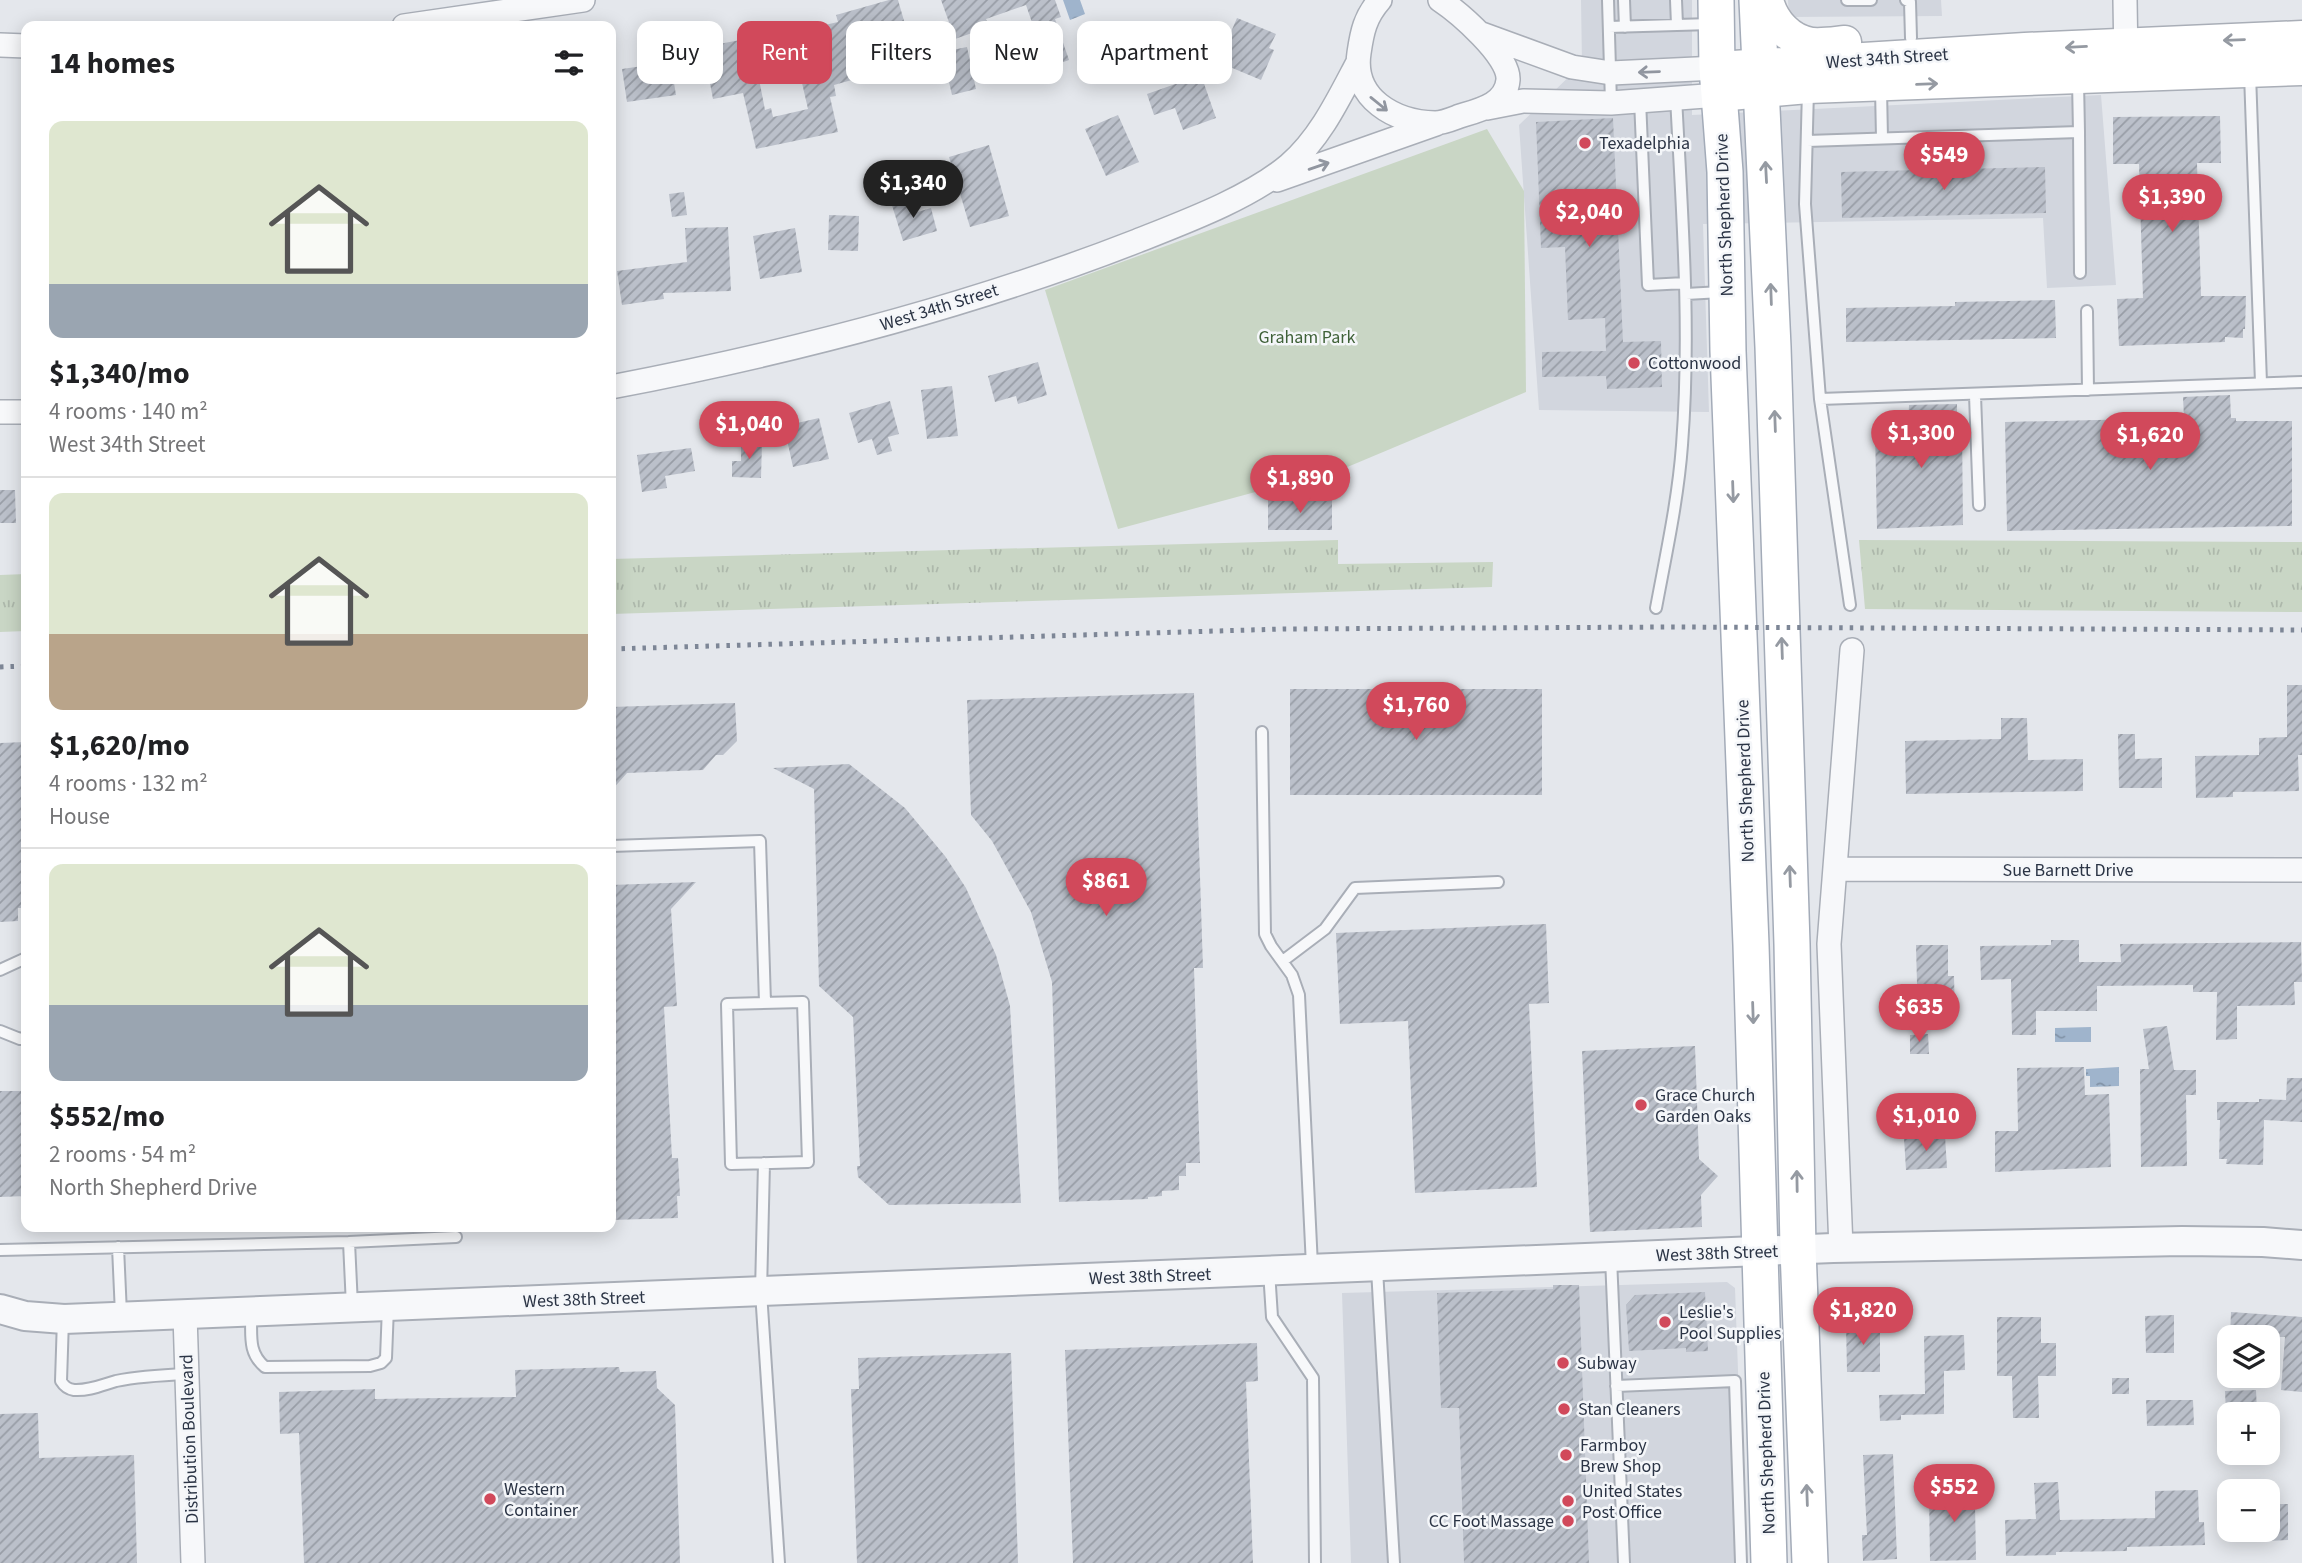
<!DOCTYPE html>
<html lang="en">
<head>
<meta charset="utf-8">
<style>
  body { margin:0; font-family:"Source Sans 3",sans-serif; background:#f6f6f6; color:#202124; height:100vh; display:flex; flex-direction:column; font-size:26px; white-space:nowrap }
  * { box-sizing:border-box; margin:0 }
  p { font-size:23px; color:#757577 }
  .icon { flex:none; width:38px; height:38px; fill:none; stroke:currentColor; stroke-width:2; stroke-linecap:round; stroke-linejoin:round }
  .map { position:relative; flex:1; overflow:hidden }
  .side { position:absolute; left:21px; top:21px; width:595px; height:1211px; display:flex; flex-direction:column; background:#fff; border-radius:14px; box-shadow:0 4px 18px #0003 }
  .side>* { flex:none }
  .hud { position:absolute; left:637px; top:21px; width:665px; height:63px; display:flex; gap:14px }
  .buttons { position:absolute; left:2217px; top:1325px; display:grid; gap:14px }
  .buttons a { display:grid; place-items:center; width:63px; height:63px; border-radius:14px; background:#fff; box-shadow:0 4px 18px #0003; font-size:35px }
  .price { position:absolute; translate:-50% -60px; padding:0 16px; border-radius:24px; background:#d1495b; color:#fff; font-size:23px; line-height:46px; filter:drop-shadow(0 2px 4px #0008) }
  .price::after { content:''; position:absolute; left:50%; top:42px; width:21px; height:16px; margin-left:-10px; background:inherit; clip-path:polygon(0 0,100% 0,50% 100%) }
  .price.active { background:#222; color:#fff }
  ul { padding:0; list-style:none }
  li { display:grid; align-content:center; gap:14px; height:371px; padding:0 28px }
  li+li { border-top:2px solid #e0e0e0 }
  li span { display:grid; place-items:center; height:217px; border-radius:14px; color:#555 }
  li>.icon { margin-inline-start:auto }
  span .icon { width:126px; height:126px; fill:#fffc; stroke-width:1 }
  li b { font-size:30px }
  h2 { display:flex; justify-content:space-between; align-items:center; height:84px; padding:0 28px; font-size:30px }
  .pill { padding:0 24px; border-radius:14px; background:#fff; box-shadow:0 4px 18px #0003; font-size:24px; line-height:63px }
  .pill.active { background:#d1495b; color:#fff }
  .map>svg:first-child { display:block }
</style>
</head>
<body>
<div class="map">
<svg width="2302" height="1563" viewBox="0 0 2302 1563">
  <defs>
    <pattern id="grass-tufts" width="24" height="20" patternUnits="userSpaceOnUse" patternTransform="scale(1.75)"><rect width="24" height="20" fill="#c9d6c5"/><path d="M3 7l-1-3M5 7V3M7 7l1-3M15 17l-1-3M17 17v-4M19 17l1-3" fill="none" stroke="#adb8ab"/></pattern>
    <pattern id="water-ripples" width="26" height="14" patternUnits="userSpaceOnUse" patternTransform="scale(1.75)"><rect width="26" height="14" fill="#9fb4cc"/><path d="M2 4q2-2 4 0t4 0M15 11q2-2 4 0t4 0" fill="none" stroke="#8293a7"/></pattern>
    <pattern id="building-hatch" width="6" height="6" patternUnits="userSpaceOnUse" patternTransform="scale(1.75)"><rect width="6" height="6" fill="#bbc0ca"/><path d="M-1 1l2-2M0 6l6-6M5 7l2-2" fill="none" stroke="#989da6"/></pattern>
  </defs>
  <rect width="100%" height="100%" fill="#e4e7ec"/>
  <path fill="#d2d6de" d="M1581 0H1692V115L2101 95 2116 285 2047 288 2043 218 1703 224 1709 412 1539 410 1519 125 1582 64Z
    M1788 0H1941L1942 16 1789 17Z
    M1727 1282 1735 1288 1745 1563H1351L1342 1293Z"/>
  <path fill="url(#grass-tufts)" d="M1338 540V564L1493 562 1492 587 611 614V559Z
    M1859 540 2302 542V612L1865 609Z
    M26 574V631L0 632V575Z"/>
  <path fill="#c9d6c5" d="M1487 129 1524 191 1526 392 1345 468 1118 529 1045 290Z"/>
  <path fill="url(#water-ripples)" d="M1063 0H1080L1085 14 1070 20Z
    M2091 1027V1042H2055V1028Z
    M2119 1067V1086L2090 1087V1076H2086V1069Z"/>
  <path fill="url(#building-hatch)" d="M889 0H898L916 62 834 85 836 96 830 97 838 132 756 149 743 93 713 99 703 47 751 38 765 110 771 108 773 117 808 109 802 83 810 81 798 31 838 22 836 15Z
    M941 0H1055L1061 17 1055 19 1069 60 1044 69 1036 47 1040 46 1026 5 986 19 989 27 955 39Z
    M1237 18 1276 34 1269 48 1274 50 1261 80 1218 62Z
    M967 47 976 89 952 95 942 52Z
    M663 63 665 78 673 77 676 95 627 102 622 69Z
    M1201 75 1216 118 1183 130 1175 108 1154 115 1147 94Z
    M1118 115 1139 162 1106 176 1085 129Z
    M2220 116 2221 163H2197L2201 296H2246L2245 329H2243V338L2225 337V342L2119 346 2117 299 2143 298 2139 164H2113V117Z
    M1613 118 1623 342 1661 341 1662 387 1607 389 1606 376 1542 377V352L1606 351 1605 318 1568 320 1565 247 1541 248 1536 122Z
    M989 145 1009 216 970 227 949 157Z
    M2045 167 2046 213 1842 218 1841 172Z
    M684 192 687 215 672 217 669 194Z
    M910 197 914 213 931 208 937 231 903 241 891 202Z
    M829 215 859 216 858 251 828 250Z
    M728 227 731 291 663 293 664 299 622 305 617 271 687 262 685 228Z
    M795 228 802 272 760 279 753 236Z
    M2055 300 2056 338 1846 342V308L1955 306V302Z
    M1038 362 1047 395 1018 404 1016 396 995 402 988 376Z
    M952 386 958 436 927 439 921 390Z
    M2230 395 2231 418H2236V421H2292V526L2007 531 2005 422 2184 418 2183 397Z
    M890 401 899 434 888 437 892 451 877 455 872 439 858 443 849 413Z
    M1957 404V427H1962L1963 525 1877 529 1875 429H1908L1909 405Z
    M819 418 829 459 793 467 784 426Z
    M741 442 762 443 761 478 732 477V461H741Z
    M691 448 695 471 665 476 667 488 642 492 637 455Z
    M0 490H15L16 523H0Z
    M1268 500H1332V530H1268Z
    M2287 685H2302V755H2298L2299 791 2233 792V797L2196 798 2195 756 2259 755V738L2287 737Z
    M1290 689H1542V795H1290Z
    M1194 693 1203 968H1194L1200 1163H1186V1176H1179V1190L1162 1191V1196L1148 1197V1199L1059 1202 1052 982 1031 912 992 841 971 815 967 700Z
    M735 703 737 741 723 755H716L703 770 627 773 611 791V707Z
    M2001 718H2027L2028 760 2083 759V791L1906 794 1905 741 2001 739Z
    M2118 734H2135V759L2162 758V788H2119Z
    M26 742V908H18V921L0 922V743Z
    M849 764 905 808 945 856 966 888 996 955 1010 1006 1021 1203 889 1205 858 1177 857 1166H860L853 1017 819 986 814 789 773 768Z
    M696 882 671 909 677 1006 664 1007 672 1158H678L680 1196H677L678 1218 611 1220V885Z
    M1546 924 1549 1003 1529 1004 1537 1187 1415 1193 1408 1021 1340 1024 1336 933Z
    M2051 940H2079V962H2121L2120 944 2301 942 2302 982H2294L2295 1005 2237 1006V1039L2216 1040 2217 992H2193V985L2097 986V1011H2036V1035H2012L2011 979 1981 980 1980 946 2051 945Z
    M1916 945H1948V976H1954L1955 1016H1931V984H1917Z
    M2167 1026 2174 1070H2196V1095H2186L2187 1166 2141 1167 2140 1069H2149L2143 1029Z
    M1928 1034 1929 1054H1910V1035Z
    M1695 1046 1699 1159 1718 1176 1701 1195 1702 1227 1590 1232 1582 1051Z
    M2084 1067 2085 1095 2109 1094 2111 1167 1995 1172V1131H2018L2017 1068Z
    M2287 1078H2302V1122L2264 1120 2263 1165 2226 1164 2227 1159H2219L2220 1120H2217V1102H2259V1099L2286 1100Z
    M0 1091H26V1196L0 1197Z
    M1945 1136 1947 1168 1906 1170 1904 1138Z
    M1553 1285H1579L1589 1563H1464L1459 1408H1441L1437 1293 1553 1289Z
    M1705 1292 1708 1351 1686 1352V1348L1629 1351 1626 1305 1635 1295Z
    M2231 1312 2302 1317V1392L2281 1390 2285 1337H2230Z
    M2174 1315V1353H2146L2145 1316Z
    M1997 1317H2041V1343H2056V1376H2038L2039 1418H2013L2012 1376H1997Z
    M1846 1323H1880V1372H1847Z
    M1964 1335 1965 1370 1944 1371V1414L1901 1415V1420L1880 1421 1879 1395 1925 1394 1924 1336Z
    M1257 1343 1258 1381 1246 1382 1253 1563H1073L1065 1350Z
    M1011 1353 1018 1563H857L851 1389H859L858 1358Z
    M619 1367 620 1372 656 1371 657 1388 675 1405 680 1563H304L299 1433 280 1434 279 1392 375 1389V1399L516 1397 515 1370Z
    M2112 1378H2129V1394H2112Z
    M2256 1390 2257 1411 2226 1412 2225 1391Z
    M2146 1400H2193L2194 1425 2147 1426Z
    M38 1413 39 1458 134 1455 137 1563H0V1414Z
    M1893 1454 1897 1559 1863 1561 1862 1535H1867L1863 1455Z
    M1964 1482H1981L1982 1503H1975L1976 1560 1930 1561 1929 1494 1964 1493Z
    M2058 1482 2060 1520 2155 1518V1491L2198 1490 2199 1522H2204L2205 1545 2127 1547V1551L2056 1552V1555L2006 1556 2005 1520 2036 1519 2034 1483Z
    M2268 1504H2288V1540L2268 1541Z"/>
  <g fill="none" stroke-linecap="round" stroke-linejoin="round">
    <defs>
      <path id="service" d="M1608 0 1611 103
        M1624 0 1625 27
        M1676 0 1677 25
        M1847 0H1871
        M1906 0 1910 2 1911 38
        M1609 27 1711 24
        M2250 74 2261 383
        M1881 89 1882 138
        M1808 90 1805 204 1820 399 1850 605
        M1640 100 1648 285 1685 283
        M2079 132 2080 273
        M1807 141 2079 132 2078 81
        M1686 294 1721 292
        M2087 311 2088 390
        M1975 395 1979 505
        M1820 399 2302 382
        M1656 608C1666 554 1678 500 1682 445 1691 329 1682 213 1676 97
        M1262 732 1265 934 1271 946 1292 975 1299 995 1312 1266
        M611 846 760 841 765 1003
        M1284 960 1325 929 1355 888 1498 882
        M0 970 26 958
        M803 1002 808 1162 731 1164 727 1004Z
        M0 1031 20 1039 26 1038
        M764 1163 761 1292 779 1563
        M349 1242 352 1306
        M118 1247 121 1314
        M0 1250 349 1242 456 1237
        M1611 1258 1624 1563
        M1377 1269 1394 1563
        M1269 1271 1272 1317 1313 1378 1315 1563
        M251 1312C252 1334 247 1352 265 1367L370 1366 381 1363 386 1358 388 1307
        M63 1319 61 1381C64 1386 67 1389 74 1390 89 1391 102 1385 116 1381 140 1376 163 1375 187 1374
        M1616 1386 1735 1381 1741 1563"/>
      <path id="minor" d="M1380 0C1365 17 1362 32 1359 53 1352 99 1395 122 1435 123 1443 123 1452 119 1460 116 1480 110 1506 104 1508 80 1510 56 1458 12 1440 0
        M2125 0 2126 60
        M404 26 583 0
        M1479 33 1572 67 1611 73 1717 68
        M0 45 26 46
        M1487 108 1523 101 1611 103 1719 95
        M1277 180 1436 124
        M611 387C789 353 968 307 1137 241 1185 222 1250 198 1289 165 1320 138 1338 100 1357 64
        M0 412H26
        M1835 869 2302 870
        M1841 1248 1829 944 1852 650
        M185 1315 193 1563"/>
      <path id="tertiary" d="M0 1309 25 1316 64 1319 1833 1248 2182 1241 2263 1242 2302 1245"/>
      <path id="secondary" d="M1767 0C1772 21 1789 41 1812 44 1822 45 1835 43 1845 42
        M1717 68 2025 49 2302 37
        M1719 95 1808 87 2302 69"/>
      <path id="primary" d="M1716 0 1717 68 1725 172 1728 351 1751 945 1769 1563
        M1757 0 1773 347 1792 944 1798 1249 1810 1563"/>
    </defs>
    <use href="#service" stroke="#a9aeb7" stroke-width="14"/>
    <use href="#minor" stroke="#a9aeb7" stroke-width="26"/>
    <use href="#tertiary" stroke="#a9aeb7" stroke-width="32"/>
    <use href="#secondary" stroke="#a9aeb7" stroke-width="35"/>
    <use href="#primary" stroke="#a3abb8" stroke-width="38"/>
    <use href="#service" stroke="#f7f8fa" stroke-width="10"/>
    <use href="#minor" stroke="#f7f8fa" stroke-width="23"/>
    <use href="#tertiary" stroke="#f7f8fa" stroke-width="28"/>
    <use href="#secondary" stroke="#fff" stroke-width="32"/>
    <use href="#primary" stroke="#fff" stroke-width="35"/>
    <path stroke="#7d8696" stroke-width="5" stroke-dasharray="3.5 7" stroke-linecap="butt" d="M611 649 1283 629 1672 627 2302 630
      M0 667 26 666"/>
  </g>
  <defs><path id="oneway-shaft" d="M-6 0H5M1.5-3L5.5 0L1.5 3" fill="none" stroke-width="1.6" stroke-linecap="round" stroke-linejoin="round" transform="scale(1.75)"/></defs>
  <g stroke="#959aa2">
    <use href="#oneway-shaft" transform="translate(2234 40) rotate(178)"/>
    <use href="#oneway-shaft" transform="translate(2076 47) rotate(177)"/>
    <use href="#oneway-shaft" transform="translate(1927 84) rotate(-2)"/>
    <use href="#oneway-shaft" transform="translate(1766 172) rotate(-93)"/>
    <use href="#oneway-shaft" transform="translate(1771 294) rotate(-92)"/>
    <use href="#oneway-shaft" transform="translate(1775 421) rotate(-92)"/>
    <use href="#oneway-shaft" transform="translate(1733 492) rotate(88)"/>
    <use href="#oneway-shaft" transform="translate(1782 648) rotate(-92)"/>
    <use href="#oneway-shaft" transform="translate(1790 876) rotate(-92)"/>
    <use href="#oneway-shaft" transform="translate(1753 1013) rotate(88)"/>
    <use href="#oneway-shaft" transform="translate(1797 1181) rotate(-91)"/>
    <use href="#oneway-shaft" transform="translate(1807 1495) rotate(-92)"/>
  </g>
  <g stroke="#9196a0">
    <use href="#oneway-shaft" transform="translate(1649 72) rotate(178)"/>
    <use href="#oneway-shaft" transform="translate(1379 104) rotate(39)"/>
    <use href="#oneway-shaft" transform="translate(1319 166) rotate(-19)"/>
  </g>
  <g fill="#d1495b" stroke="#f4f6f9" stroke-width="2.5">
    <circle cx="1585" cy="143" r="7"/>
    <circle cx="1634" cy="363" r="7"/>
    <circle cx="1641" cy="1105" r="7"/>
    <circle cx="1665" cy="1322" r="7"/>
    <circle cx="1563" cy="1363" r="7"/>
    <circle cx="1564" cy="1409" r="7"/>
    <circle cx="1566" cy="1455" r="7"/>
    <circle cx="490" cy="1499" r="7"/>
    <circle cx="1568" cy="1501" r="7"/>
    <circle cx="1568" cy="1521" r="7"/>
  </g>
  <g text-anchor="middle" stroke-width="5" stroke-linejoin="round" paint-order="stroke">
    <g font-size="18" fill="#2b3445" stroke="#f4f6f9">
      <text transform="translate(1887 58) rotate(-4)" y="6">West 34th Street</text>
      <text transform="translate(1724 215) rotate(-92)" y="6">North Shepherd Drive</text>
      <text transform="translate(939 307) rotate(-17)" y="6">West 34th Street</text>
      <text transform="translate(1745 781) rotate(-92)" y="6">North Shepherd Drive</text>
      <text x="2068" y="876">Sue Barnett Drive</text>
      <text transform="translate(1717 1253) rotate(-2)" y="6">West 38th Street</text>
      <text transform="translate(1150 1276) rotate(-2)" y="6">West 38th Street</text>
      <text transform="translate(584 1299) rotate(-2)" y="6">West 38th Street</text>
      <text transform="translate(189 1439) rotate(-92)" y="6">Distribution Boulevard</text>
      <text transform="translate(1766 1453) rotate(-92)" y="6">North Shepherd Drive</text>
    </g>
    <g font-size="18" fill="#2b3445" stroke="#f4f6f9" text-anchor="start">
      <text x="1599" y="149">Texadelphia</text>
      <text x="1648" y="369">Cottonwood</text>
      <text x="1655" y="1101">Grace Church<tspan x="1655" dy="21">Garden Oaks</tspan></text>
      <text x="1679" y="1318">Leslie's<tspan x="1679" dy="21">Pool Supplies</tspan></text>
      <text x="1577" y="1369">Subway</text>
      <text x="1578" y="1415">Stan Cleaners</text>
      <text x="1580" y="1451">Farmboy<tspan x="1580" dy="21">Brew Shop</tspan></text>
      <text x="504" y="1495">Western<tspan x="504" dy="21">Container</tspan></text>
      <text x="1582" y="1497">United States<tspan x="1582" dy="21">Post Office</tspan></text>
      <text x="1554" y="1527" text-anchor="end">CC Foot Massage</text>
    </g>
    <g font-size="18" fill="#3f6138" stroke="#f4f6f9">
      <text x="1307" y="343">Graham Park</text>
    </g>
  </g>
</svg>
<div class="buttons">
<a><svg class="icon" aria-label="layers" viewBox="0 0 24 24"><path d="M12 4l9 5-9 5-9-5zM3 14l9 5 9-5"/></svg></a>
<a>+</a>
<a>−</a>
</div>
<b class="price" style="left:1944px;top:192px">$549</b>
<b class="price active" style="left:913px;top:220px">$1,340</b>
<b class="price" style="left:2172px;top:234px">$1,390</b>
<b class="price" style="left:1589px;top:249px">$2,040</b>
<b class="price" style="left:749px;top:461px">$1,040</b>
<b class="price" style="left:1921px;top:470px">$1,300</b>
<b class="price" style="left:2150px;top:472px">$1,620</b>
<b class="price" style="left:1300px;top:515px">$1,890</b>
<b class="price" style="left:1416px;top:742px">$1,760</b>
<b class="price" style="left:1106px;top:918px">$861</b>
<b class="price" style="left:1919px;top:1044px">$635</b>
<b class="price" style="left:1926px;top:1153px">$1,010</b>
<b class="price" style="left:1863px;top:1347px">$1,820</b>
<b class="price" style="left:1954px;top:1524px">$552</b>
<div class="hud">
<a class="pill">Buy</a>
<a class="pill active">Rent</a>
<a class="pill">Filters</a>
<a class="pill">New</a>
<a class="pill">Apartment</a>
</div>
<section class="side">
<h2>14 homes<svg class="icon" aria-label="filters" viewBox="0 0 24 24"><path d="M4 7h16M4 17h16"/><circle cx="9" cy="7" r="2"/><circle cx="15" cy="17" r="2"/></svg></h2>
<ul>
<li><span style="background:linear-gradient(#dfe7d0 75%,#9aa5b1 0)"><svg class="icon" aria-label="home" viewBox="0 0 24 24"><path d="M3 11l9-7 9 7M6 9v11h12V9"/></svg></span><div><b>$1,340/mo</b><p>4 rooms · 140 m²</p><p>West 34th Street</p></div></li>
<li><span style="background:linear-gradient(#dfe7d0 65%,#b9a48a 0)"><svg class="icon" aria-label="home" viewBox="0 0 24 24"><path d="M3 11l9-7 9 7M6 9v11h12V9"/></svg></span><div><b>$1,620/mo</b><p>4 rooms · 132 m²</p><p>House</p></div></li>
<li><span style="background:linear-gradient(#dfe7d0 65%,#9aa5b1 0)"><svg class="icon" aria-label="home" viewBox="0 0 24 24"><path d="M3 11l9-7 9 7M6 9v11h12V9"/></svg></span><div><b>$552/mo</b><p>2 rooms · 54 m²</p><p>North Shepherd Drive</p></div></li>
</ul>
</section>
</div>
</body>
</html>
